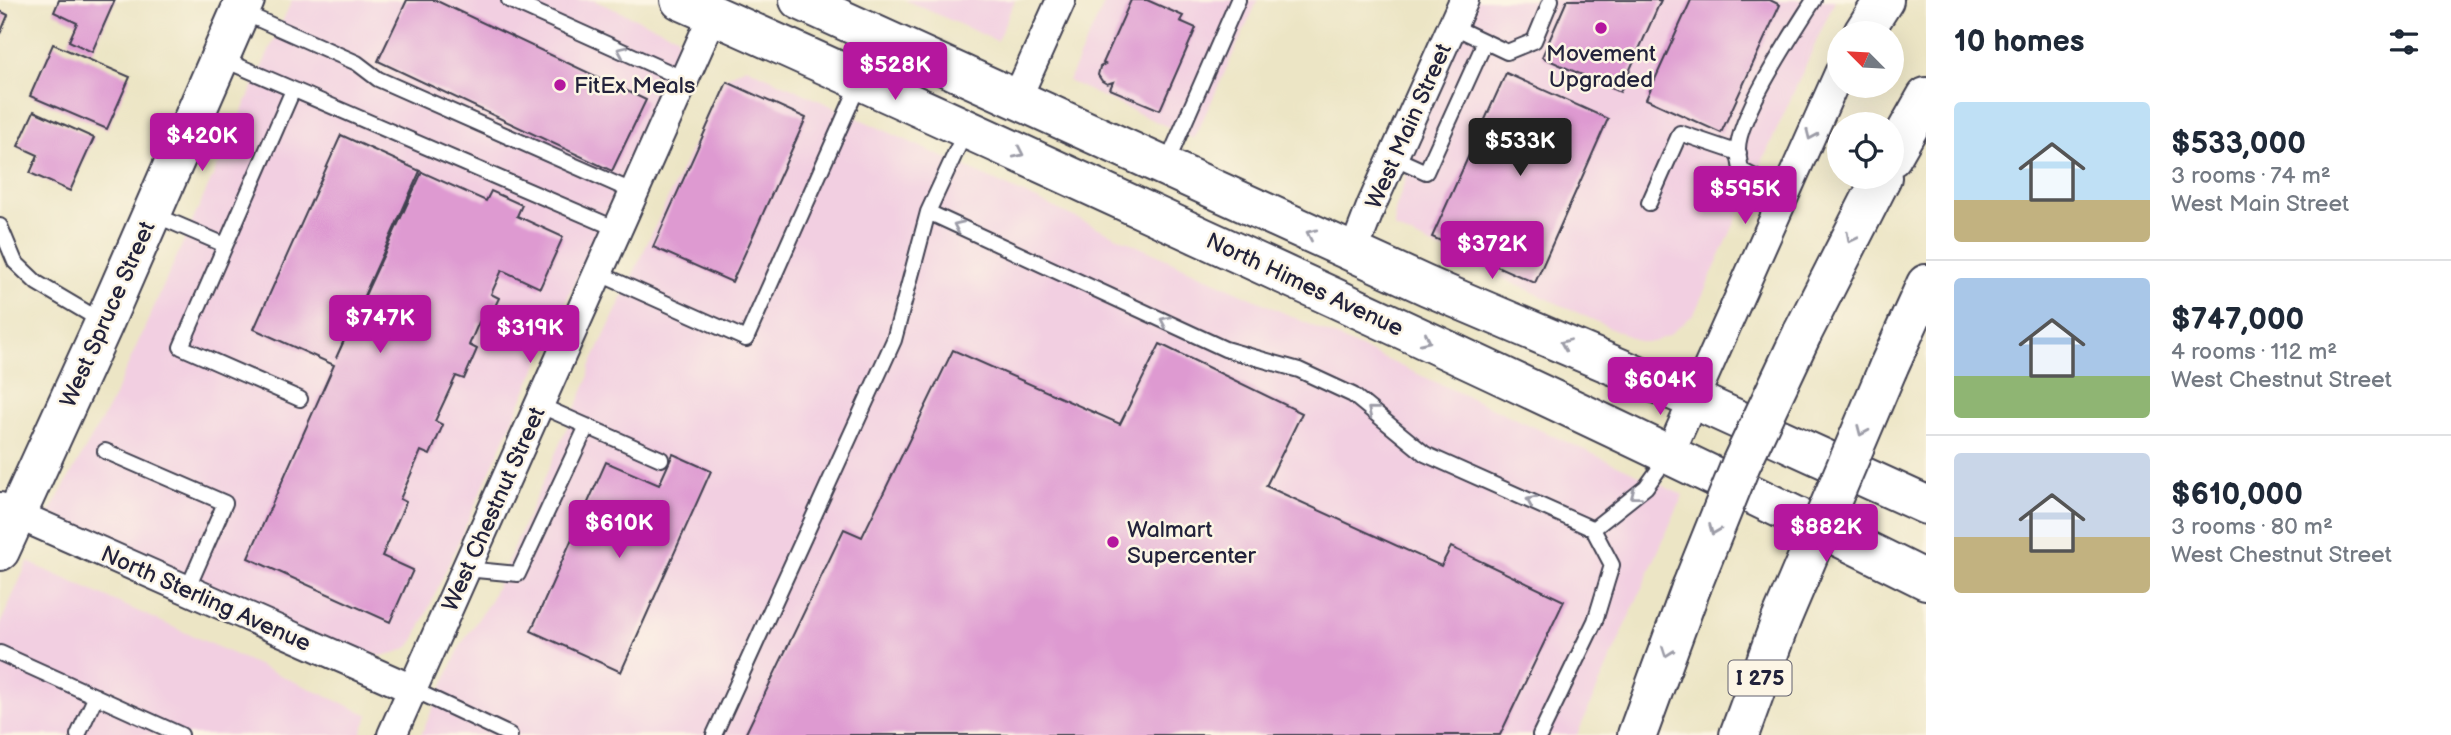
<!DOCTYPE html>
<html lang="en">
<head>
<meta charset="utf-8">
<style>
  body { margin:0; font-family:"Balsamiq Sans",sans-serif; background:#f2f2f3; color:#1f2937; height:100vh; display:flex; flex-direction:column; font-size:26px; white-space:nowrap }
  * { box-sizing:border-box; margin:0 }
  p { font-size:23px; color:#747a83 }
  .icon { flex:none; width:38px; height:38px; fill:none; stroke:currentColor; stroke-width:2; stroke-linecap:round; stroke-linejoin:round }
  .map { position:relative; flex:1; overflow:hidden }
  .side { display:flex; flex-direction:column; background:#fff; width:525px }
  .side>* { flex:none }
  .needle { width:46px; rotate:294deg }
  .buttons { position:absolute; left:1827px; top:21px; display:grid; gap:14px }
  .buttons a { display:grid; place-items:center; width:77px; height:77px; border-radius:50%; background:#fff; box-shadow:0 7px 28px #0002; font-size:35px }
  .price { position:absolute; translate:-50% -60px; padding:0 16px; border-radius:7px; background:#b5179e; color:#fff; font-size:23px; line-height:46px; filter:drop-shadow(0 2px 4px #0008) }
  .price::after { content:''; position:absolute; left:50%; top:42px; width:21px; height:16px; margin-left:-10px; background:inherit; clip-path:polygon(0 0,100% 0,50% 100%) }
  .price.active { background:#222; color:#fff }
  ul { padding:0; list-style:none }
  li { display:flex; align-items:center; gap:21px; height:175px; padding:0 28px }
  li+li { border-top:2px solid #e0e1e3 }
  li span { display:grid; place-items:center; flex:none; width:196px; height:140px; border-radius:7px; color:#555 }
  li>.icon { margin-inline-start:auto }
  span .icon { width:84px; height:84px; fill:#fffc; stroke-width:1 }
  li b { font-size:30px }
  h2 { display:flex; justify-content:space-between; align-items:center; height:84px; padding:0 28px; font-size:30px }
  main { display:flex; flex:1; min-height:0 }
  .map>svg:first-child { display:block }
</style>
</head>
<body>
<main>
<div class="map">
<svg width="1926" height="735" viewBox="0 0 1926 735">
  <rect width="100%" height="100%" fill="#fcf5e5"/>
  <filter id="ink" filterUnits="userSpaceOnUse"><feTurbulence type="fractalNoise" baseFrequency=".0143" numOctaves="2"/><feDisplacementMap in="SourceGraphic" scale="14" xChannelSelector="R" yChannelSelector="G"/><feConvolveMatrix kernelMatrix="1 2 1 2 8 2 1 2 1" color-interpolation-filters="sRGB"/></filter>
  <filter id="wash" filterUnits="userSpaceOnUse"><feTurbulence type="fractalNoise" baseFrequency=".00686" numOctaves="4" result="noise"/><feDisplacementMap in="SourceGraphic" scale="28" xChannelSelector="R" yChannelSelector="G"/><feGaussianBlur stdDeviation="1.57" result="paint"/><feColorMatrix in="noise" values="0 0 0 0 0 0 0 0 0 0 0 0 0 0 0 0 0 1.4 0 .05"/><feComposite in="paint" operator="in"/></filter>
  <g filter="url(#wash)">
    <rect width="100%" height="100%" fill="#ece5c5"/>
    <path fill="#f2cfe1" d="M292 0H593L677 36 679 49 415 639 409 647 398 652 381 656 327 644 49 513 109 407Z
      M905 0H1015L997 41Z
      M1106 0H1258L1194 139 1068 81Z
      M1476 0H1835L1694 314 1669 335 1653 342H1641L1394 228 1395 211 1422 125Z
      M746 67 1683 495 1577 735H421L461 645 490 601 588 380 590 367 724 78Z
      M28 562 369 715 360 735H0V624Z"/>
    <g id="blocks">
      <path fill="#de9ad1" d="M59 0H115L92 52 69 41 77 23 54 12Z
        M407 0H435L646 100 612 171 378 61Z
        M1131 0H1147L1183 16 1180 21 1196 28 1160 110 1110 89 1113 82 1107 84 1102 81 1098 75 1100 67 1105 64 1103 63Z
        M1567 0H1661L1620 92 1542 57Z
        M1691 0H1770L1780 5 1721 133 1646 99Z
        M0 11 8 15 0 34Z
        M53 44 130 77 107 129 30 96Z
        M1506 73 1608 119 1535 283 1432 237Z
        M727 82 806 118 732 282 653 247Z
        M34 111 94 138 70 191 30 173 38 155 18 146Z
        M341 135 420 171 336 358 422 172 486 201 491 191 522 205 517 216 563 237 540 288 502 270 491 294 499 298 486 325 479 322 469 345 477 349 464 379 456 376 435 421 443 425 430 455 421 451 400 499 406 502 382 556 413 570 390 622 248 558 334 365 254 329Z
        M1160 344 1302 413 1266 486 1441 566 1451 547 1564 601 1500 735H745L844 529 862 537 953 350 1120 424Z
        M673 454 711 471 621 672 531 631 606 462 659 485Z"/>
    </g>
  </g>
  <g filter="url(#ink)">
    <use href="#blocks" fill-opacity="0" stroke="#403f50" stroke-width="2"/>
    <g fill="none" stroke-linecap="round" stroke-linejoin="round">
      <defs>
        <path id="lane" d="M509 0 684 79
          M242 12 357 63 378 79 634 192
          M1452 26 1507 52 1534 41 1551 0
          M220 58 617 229
          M293 90 181 347 300 399
          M1393 157 1426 172 1485 42
          M1166 165 1238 0
          M1786 193 1741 170C1740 163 1738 155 1738 149 1738 116 1795 30 1814 0
          M1649 203 1680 133 1739 153
          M928 212 1225 349 1299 370 1353 395 1425 454 1593 529 1612 565 1595 621 1540 735
          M153 214 225 245
          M0 226 15 262 37 283 103 322
          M598 273 746 339 860 82
          M539 405 661 459
          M105 451 225 503 187 590
          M1593 529 1646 487 1669 455
          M466 569 518 574 587 426
          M0 653 181 735
          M412 689 510 735
          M78 735 96 696
          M714 735 894 340 928 212 966 130"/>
        <path id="street" d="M1017 98 1061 0
          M1353 253 1372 204 1464 0
          M1669 455 1839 73
          M0 507 412 689
          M392 735 713 15"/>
        <path id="secondary" d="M680 0C855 77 1028 157 1202 237 1445 348 1687 461 1926 580
          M799 0 1427 286 1695 400 1926 505
          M0 551 104 323 245 0"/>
        <path id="highway" d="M1863 33 1884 0
          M1892 157 1926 97
          M1802 334 1882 177
          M1888 368 1926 284
          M1637 735 1691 588
          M1739 735 1781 620"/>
      </defs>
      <use href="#lane" stroke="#403f50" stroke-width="18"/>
      <use href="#street" stroke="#403f50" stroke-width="32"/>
      <use href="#secondary" stroke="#403f50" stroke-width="42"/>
      <use href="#highway" stroke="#403f50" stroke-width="42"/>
      <use href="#lane" stroke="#fff" stroke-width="14"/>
      <use href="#street" stroke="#fff" stroke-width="28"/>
      <use href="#secondary" stroke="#fff" stroke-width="38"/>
      <use href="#highway" stroke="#fff" stroke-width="38"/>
      <defs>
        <path id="highway-bridge" d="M1691 588 1741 464 1802 334
          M1781 620 1888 368"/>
      </defs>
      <use href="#highway-bridge" stroke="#403f50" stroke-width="42" stroke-linecap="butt"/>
      <use href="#highway-bridge" stroke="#fff" stroke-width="38"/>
    </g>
    <defs><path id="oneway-chevron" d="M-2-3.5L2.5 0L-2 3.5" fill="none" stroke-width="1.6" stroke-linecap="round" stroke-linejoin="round" transform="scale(1.75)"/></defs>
    <g stroke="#9c9ca7">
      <use href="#oneway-chevron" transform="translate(622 51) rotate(-156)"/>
      <use href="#oneway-chevron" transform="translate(1811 135) rotate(114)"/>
      <use href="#oneway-chevron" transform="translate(1019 153) rotate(25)"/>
      <use href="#oneway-chevron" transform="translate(958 226) rotate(-155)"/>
      <use href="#oneway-chevron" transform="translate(1311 234) rotate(-155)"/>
      <use href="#oneway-chevron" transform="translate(1851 238) rotate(117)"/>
      <use href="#oneway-chevron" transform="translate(1165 321) rotate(-155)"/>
      <use href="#oneway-chevron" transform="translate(1426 340) rotate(25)"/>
      <use href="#oneway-chevron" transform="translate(1565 344) rotate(-157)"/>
      <use href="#oneway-chevron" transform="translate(1372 411) rotate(-141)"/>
      <use href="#oneway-chevron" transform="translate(1862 431) rotate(113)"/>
      <use href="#oneway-chevron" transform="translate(1635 495) rotate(142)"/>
      <use href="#oneway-chevron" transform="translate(1531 501) rotate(-156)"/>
      <use href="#oneway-chevron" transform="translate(1714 530) rotate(112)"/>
      <use href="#oneway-chevron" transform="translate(1667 652) rotate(110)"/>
    </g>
  </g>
  <g fill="#b5179e" stroke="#fcf5e5" stroke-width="2.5">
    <circle cx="1601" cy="28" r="7"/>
    <circle cx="560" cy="85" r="7"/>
    <circle cx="1113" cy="542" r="7"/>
  </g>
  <g text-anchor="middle" stroke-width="5" stroke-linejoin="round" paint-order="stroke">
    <rect fill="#fcf5e5" stroke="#63616e" stroke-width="2" x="1728.5" y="660.5" width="63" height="35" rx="5"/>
    <g font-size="21" font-weight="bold" fill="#22223b">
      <text x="1760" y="685">I 275</text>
    </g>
    <g font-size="23" fill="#22223b" stroke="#fcf5e5" text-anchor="start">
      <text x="1601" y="61" text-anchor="middle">Movement<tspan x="1601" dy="26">Upgraded</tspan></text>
      <text x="574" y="93">FitEx Meals</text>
      <text x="1127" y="537">Walmart<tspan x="1127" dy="26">Supercenter</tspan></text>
    </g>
    <g font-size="23" fill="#22223b" stroke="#fcf5e5">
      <text transform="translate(1408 126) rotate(-66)" y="8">West Main Street</text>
      <text transform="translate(1305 284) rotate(25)" y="8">North Himes Avenue</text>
      <text transform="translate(107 314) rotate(-66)" y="8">West Spruce Street</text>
      <text transform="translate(493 509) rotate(-66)" y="8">West Chestnut Street</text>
      <text transform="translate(206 598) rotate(24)" y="8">North Sterling Avenue</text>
    </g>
  </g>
</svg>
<div class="buttons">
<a><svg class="needle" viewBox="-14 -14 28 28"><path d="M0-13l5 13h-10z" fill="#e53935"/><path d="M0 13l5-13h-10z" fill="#747a83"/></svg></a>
<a><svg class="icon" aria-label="locate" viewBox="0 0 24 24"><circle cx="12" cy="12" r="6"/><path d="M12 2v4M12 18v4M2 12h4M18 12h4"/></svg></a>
</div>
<b class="price" style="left:895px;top:102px">$528K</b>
<b class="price" style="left:202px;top:173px">$420K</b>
<b class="price active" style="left:1520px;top:178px">$533K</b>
<b class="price" style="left:1745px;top:226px">$595K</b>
<b class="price" style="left:1492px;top:281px">$372K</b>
<b class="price" style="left:380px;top:355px">$747K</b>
<b class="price" style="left:530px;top:365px">$319K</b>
<b class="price" style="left:1660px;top:417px">$604K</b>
<b class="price" style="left:619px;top:560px">$610K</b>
<b class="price" style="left:1826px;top:564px">$882K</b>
</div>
<section class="side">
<h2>10 homes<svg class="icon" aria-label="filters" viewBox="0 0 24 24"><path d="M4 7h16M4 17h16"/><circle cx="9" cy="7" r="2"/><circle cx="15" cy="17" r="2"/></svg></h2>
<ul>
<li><span style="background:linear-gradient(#bfe0f5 70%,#c2b280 0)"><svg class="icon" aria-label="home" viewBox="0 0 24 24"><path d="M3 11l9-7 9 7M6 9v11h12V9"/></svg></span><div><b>$533,000</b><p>3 rooms · 74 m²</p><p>West Main Street</p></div></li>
<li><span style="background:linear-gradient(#a9c7e8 70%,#8fb573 0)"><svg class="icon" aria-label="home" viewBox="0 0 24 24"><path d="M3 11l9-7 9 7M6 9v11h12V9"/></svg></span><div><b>$747,000</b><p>4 rooms · 112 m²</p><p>West Chestnut Street</p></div></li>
<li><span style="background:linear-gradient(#c9d6e8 60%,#c2b280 0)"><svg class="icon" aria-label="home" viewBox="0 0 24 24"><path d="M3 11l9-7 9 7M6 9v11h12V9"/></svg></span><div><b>$610,000</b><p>3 rooms · 80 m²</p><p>West Chestnut Street</p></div></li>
</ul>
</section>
</main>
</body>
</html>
